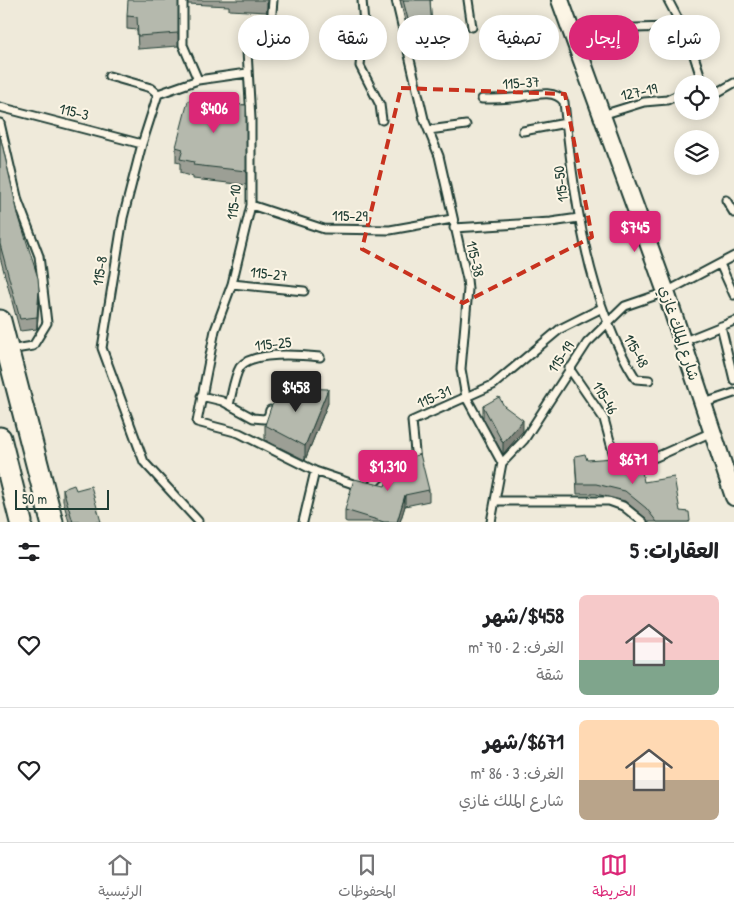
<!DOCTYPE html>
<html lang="ar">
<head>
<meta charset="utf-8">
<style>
  body { margin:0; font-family:"Patrick Hand","Playpen Sans Arabic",sans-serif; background:#f6f6f6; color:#202124; direction:rtl; height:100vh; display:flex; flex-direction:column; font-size:19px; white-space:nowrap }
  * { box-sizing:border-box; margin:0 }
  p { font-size:16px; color:#757577 }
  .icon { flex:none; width:28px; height:28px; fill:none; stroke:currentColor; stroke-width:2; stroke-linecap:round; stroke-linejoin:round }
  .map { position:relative; height:522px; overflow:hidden; direction:ltr }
  .details { display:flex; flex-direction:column; background:#fff; flex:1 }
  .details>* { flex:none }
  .top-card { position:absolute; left:15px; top:15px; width:705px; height:45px; direction:rtl; display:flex; gap:10px }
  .controls { position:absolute; left:674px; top:75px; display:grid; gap:10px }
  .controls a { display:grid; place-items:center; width:45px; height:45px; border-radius:50%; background:#fff; box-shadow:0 2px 12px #0003; font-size:25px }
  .scale { position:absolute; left:15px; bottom:12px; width:94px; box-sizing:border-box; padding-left:5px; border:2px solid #1f3d34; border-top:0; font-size:14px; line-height:18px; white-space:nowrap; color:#1f3d34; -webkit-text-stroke:4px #fcf5e5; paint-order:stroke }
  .price { position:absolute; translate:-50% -42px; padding:0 11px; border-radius:5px; background:#db2777; color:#fff; font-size:16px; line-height:32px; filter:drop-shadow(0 1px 2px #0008) }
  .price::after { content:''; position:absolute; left:50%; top:30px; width:15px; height:11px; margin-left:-8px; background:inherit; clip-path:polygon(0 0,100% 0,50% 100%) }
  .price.selected { background:#222; color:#fff }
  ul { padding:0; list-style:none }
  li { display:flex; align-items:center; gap:15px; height:125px; padding:0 15px }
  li+li { border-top:1px solid #e0e0e0 }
  li span { display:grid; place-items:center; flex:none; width:140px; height:100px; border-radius:8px; color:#555 }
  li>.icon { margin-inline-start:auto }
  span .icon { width:60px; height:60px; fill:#fffc; stroke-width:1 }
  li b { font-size:21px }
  h2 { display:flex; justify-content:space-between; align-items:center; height:60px; padding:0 15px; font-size:21px }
  .chip { padding:0 18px; border-radius:22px; background:#fff; box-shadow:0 2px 12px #0003; font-size:18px; line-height:45px }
  .chip.selected { background:#db2777; color:#fff }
  .menu { display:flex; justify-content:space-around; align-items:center; height:70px; border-top:1px solid #e0e0e0; background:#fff; font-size:14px; color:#757577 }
  .menu a { display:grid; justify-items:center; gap:2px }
  .menu .selected { color:#db2777 }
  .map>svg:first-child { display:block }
</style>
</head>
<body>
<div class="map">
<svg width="734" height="522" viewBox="0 0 734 522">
  <rect width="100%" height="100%" fill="#efeada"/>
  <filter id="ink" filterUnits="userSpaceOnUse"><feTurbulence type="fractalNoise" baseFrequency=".02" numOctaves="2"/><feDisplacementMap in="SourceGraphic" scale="10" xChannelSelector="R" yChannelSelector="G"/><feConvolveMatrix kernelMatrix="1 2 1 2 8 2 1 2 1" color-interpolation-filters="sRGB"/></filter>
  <g filter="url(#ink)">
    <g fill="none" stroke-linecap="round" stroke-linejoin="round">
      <defs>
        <path id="service" d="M183 0V45L198 80
          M273 0 269 49 247 51 251 119V205L232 284 215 330 197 422 239 433 315 471 368 489 388 469 398 466
          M362 0 364 24 360 66 380 105 382 120
          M396 0 424 119 439 156 467 279 468 289 461 369 466 397 502 463 491 522
          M468 0 472 27
          M668 0 689 40 703 84
          M574 37 603 29 669 27 681 24
          M109 76 151 88 158 94
          M710 93 713 95 734 83
          M482 99C492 99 501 99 511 98 526 98 553 86 564 102 574 194 586 300 636 379L649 380
          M0 107 142 144
          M602 115 644 102 667 100 682 93
          M0 123 18 201 39 256 47 323 33 346 9 350
          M429 130 466 125
          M523 131 566 123
          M726 200 734 213
          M251 205 324 229 390 230 452 219
          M454 228 551 222 579 218
          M720 264 734 295
          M232 284 304 291
          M721 326 734 380
          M682 342 734 321
          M569 368 604 419 616 463 620 462
          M201 396 222 401 253 418 264 419 268 417 270 410
          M704 403 734 393
          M229 405C232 394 234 377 240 367 252 351 301 355 320 357
          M413 462H416L412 421 493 385 560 329 602 308
          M631 462 656 457 712 432
          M502 463 524 440 587 343 625 306 666 292 734 256
          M495 501H609L623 506 643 522
          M198 521 144 462 102 348 123 218 142 144 158 94 198 80 247 73
          M303 522 315 471"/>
        <path id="tertiary" d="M560 0 666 292 734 497"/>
        <path id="primary" d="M0 321 52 522
          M0 438 21 522"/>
      </defs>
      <use href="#service" stroke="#1f3d34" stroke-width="11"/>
      <use href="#tertiary" stroke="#1f3d34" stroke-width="20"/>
      <use href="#primary" stroke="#1f3d34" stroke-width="25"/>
      <use href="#service" stroke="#fcf5e5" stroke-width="7"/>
      <use href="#tertiary" stroke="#fcf5e5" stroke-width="16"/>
      <use href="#primary" stroke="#fcf5e5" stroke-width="21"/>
    </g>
    <path fill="#9c9f95" stroke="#1f3d34" d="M178 0V46L138 49 137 30 127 29V16Z
      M188 0H268L267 12 229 10V6L188 4Z
      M400 0H433H430L432 29V37L411 40Z
      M229 104 246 105V185L193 179V177L180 173V163L176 162V147Z
      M0 135 39 303 37 329 20 331 0 257Z
      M328 403 305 460 265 440V425Z
      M483 406H504L523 431 503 454 483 418Z
      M575 456 644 482 680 511 690 522H649L646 518 625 501 596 494H577Z
      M390 465 429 490V501L405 506 400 522H347L345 521V510L391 483 390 476Z
      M63 489 76 490 101 522H69L63 501Z"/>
    <path fill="#7f8279" stroke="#1f3d34" d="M267 0H268L267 12Z
      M39 290V303L37 329V317Z
      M328 389V403L305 460V446Z
      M523 420V431L503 454V443Z
      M405 495V506L400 522H397Z"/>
    <path fill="#b5b9ad" stroke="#1f3d34" d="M128 0H178V33L138 36 137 17 127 16Z
      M403 0H430L432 29 411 31Z
      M228 95 229 104 246 105V171L193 165 194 162 180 159 183 149 176 147 188 101Z
      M0 135 18 214 38 278 39 290 37 317 20 319 0 244Z
      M297 388 328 389 305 446 265 425 271 407 279 395Z
      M499 397 504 406 523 420 503 443 483 406Z
      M420 454 429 490 405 495 397 522H384L345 510 354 479 385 486 387 481 394 483 390 465Z
      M585 454 587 460 639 456 644 482 674 477 680 511 689 512 690 521 688 522H657L646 508 625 491 596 484H577L575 456Z
      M74 485 76 490 91 486 101 522H73L63 489Z"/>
  </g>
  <path fill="none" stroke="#c8321e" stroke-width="4" stroke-dasharray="10 6" stroke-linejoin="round" d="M401 88 565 94 592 237 463 303 362 249Z"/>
  <g text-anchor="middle" stroke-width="4" stroke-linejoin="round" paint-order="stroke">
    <g font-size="15" fill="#1f3d34" stroke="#fcf5e5">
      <text transform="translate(521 83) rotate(-4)" y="5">115-37</text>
      <text transform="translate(639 92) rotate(-12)" y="5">127-19</text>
      <text transform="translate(74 112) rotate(14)" y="5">115-3</text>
      <text transform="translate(561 184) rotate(-97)" y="5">115-50</text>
      <text transform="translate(234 202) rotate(-83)" y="5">115-10</text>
      <text transform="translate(350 216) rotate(1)" y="5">115-29</text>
      <text transform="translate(475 259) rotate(77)" y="5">115-38</text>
      <text transform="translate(100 271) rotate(-81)" y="5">115-8</text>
      <text transform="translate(269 274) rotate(6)" y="5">115-27</text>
      <text transform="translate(679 333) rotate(72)" y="5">شارع الملك غازي</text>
      <text transform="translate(273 344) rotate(-6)" y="5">115-25</text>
      <text transform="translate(636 351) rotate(61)" y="5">115-48</text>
      <text transform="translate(561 357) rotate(-56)" y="5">115-19</text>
      <text transform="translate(434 397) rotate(-23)" y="5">115-31</text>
      <text transform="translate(605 398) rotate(59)" y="5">115-46</text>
    </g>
  </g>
</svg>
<div class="controls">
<a><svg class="icon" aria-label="locate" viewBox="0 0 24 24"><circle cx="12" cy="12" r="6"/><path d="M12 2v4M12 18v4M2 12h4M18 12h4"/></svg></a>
<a><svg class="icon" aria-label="layers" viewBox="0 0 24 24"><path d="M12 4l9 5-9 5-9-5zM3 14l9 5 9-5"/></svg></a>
</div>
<div class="scale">50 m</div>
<b class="price" style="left:214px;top:134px">$406</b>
<b class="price" style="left:635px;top:253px">$745</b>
<b class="price selected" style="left:296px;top:413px">$458</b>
<b class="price" style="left:633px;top:485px">$671</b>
<b class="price" style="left:388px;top:492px">$1,310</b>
<div class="top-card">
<a class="chip">شراء</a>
<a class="chip selected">إيجار</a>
<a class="chip">تصفية</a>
<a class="chip">جديد</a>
<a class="chip">شقة</a>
<a class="chip">منزل</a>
</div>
</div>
<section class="details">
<h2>العقارات: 5<svg class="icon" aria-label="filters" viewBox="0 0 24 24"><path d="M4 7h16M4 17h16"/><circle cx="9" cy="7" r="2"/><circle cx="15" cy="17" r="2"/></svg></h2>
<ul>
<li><span style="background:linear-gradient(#f6c9c9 65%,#7fa58c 0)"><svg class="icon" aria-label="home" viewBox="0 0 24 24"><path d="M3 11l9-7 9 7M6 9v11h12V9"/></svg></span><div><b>$458/شهر</b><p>الغرف: 2 · 70 m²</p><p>شقة</p></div><svg class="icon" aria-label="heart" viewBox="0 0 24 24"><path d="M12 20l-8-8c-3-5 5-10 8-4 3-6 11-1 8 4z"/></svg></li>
<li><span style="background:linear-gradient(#ffd9b3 60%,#b9a48a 0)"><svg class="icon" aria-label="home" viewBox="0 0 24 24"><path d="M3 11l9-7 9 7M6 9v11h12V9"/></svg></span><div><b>$671/شهر</b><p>الغرف: 3 · 86 m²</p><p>شارع الملك غازي</p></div><svg class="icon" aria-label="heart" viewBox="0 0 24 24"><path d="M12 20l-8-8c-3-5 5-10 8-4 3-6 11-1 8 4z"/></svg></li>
</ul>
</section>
<nav class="menu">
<a class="selected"><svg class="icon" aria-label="map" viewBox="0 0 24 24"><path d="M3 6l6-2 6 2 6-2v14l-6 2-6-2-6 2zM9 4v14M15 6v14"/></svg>الخريطة</a>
<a><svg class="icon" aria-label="saved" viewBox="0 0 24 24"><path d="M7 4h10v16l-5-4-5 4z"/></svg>المحفوظات</a>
<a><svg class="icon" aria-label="home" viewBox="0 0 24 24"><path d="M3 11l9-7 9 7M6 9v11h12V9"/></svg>الرئيسية</a>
</nav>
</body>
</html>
